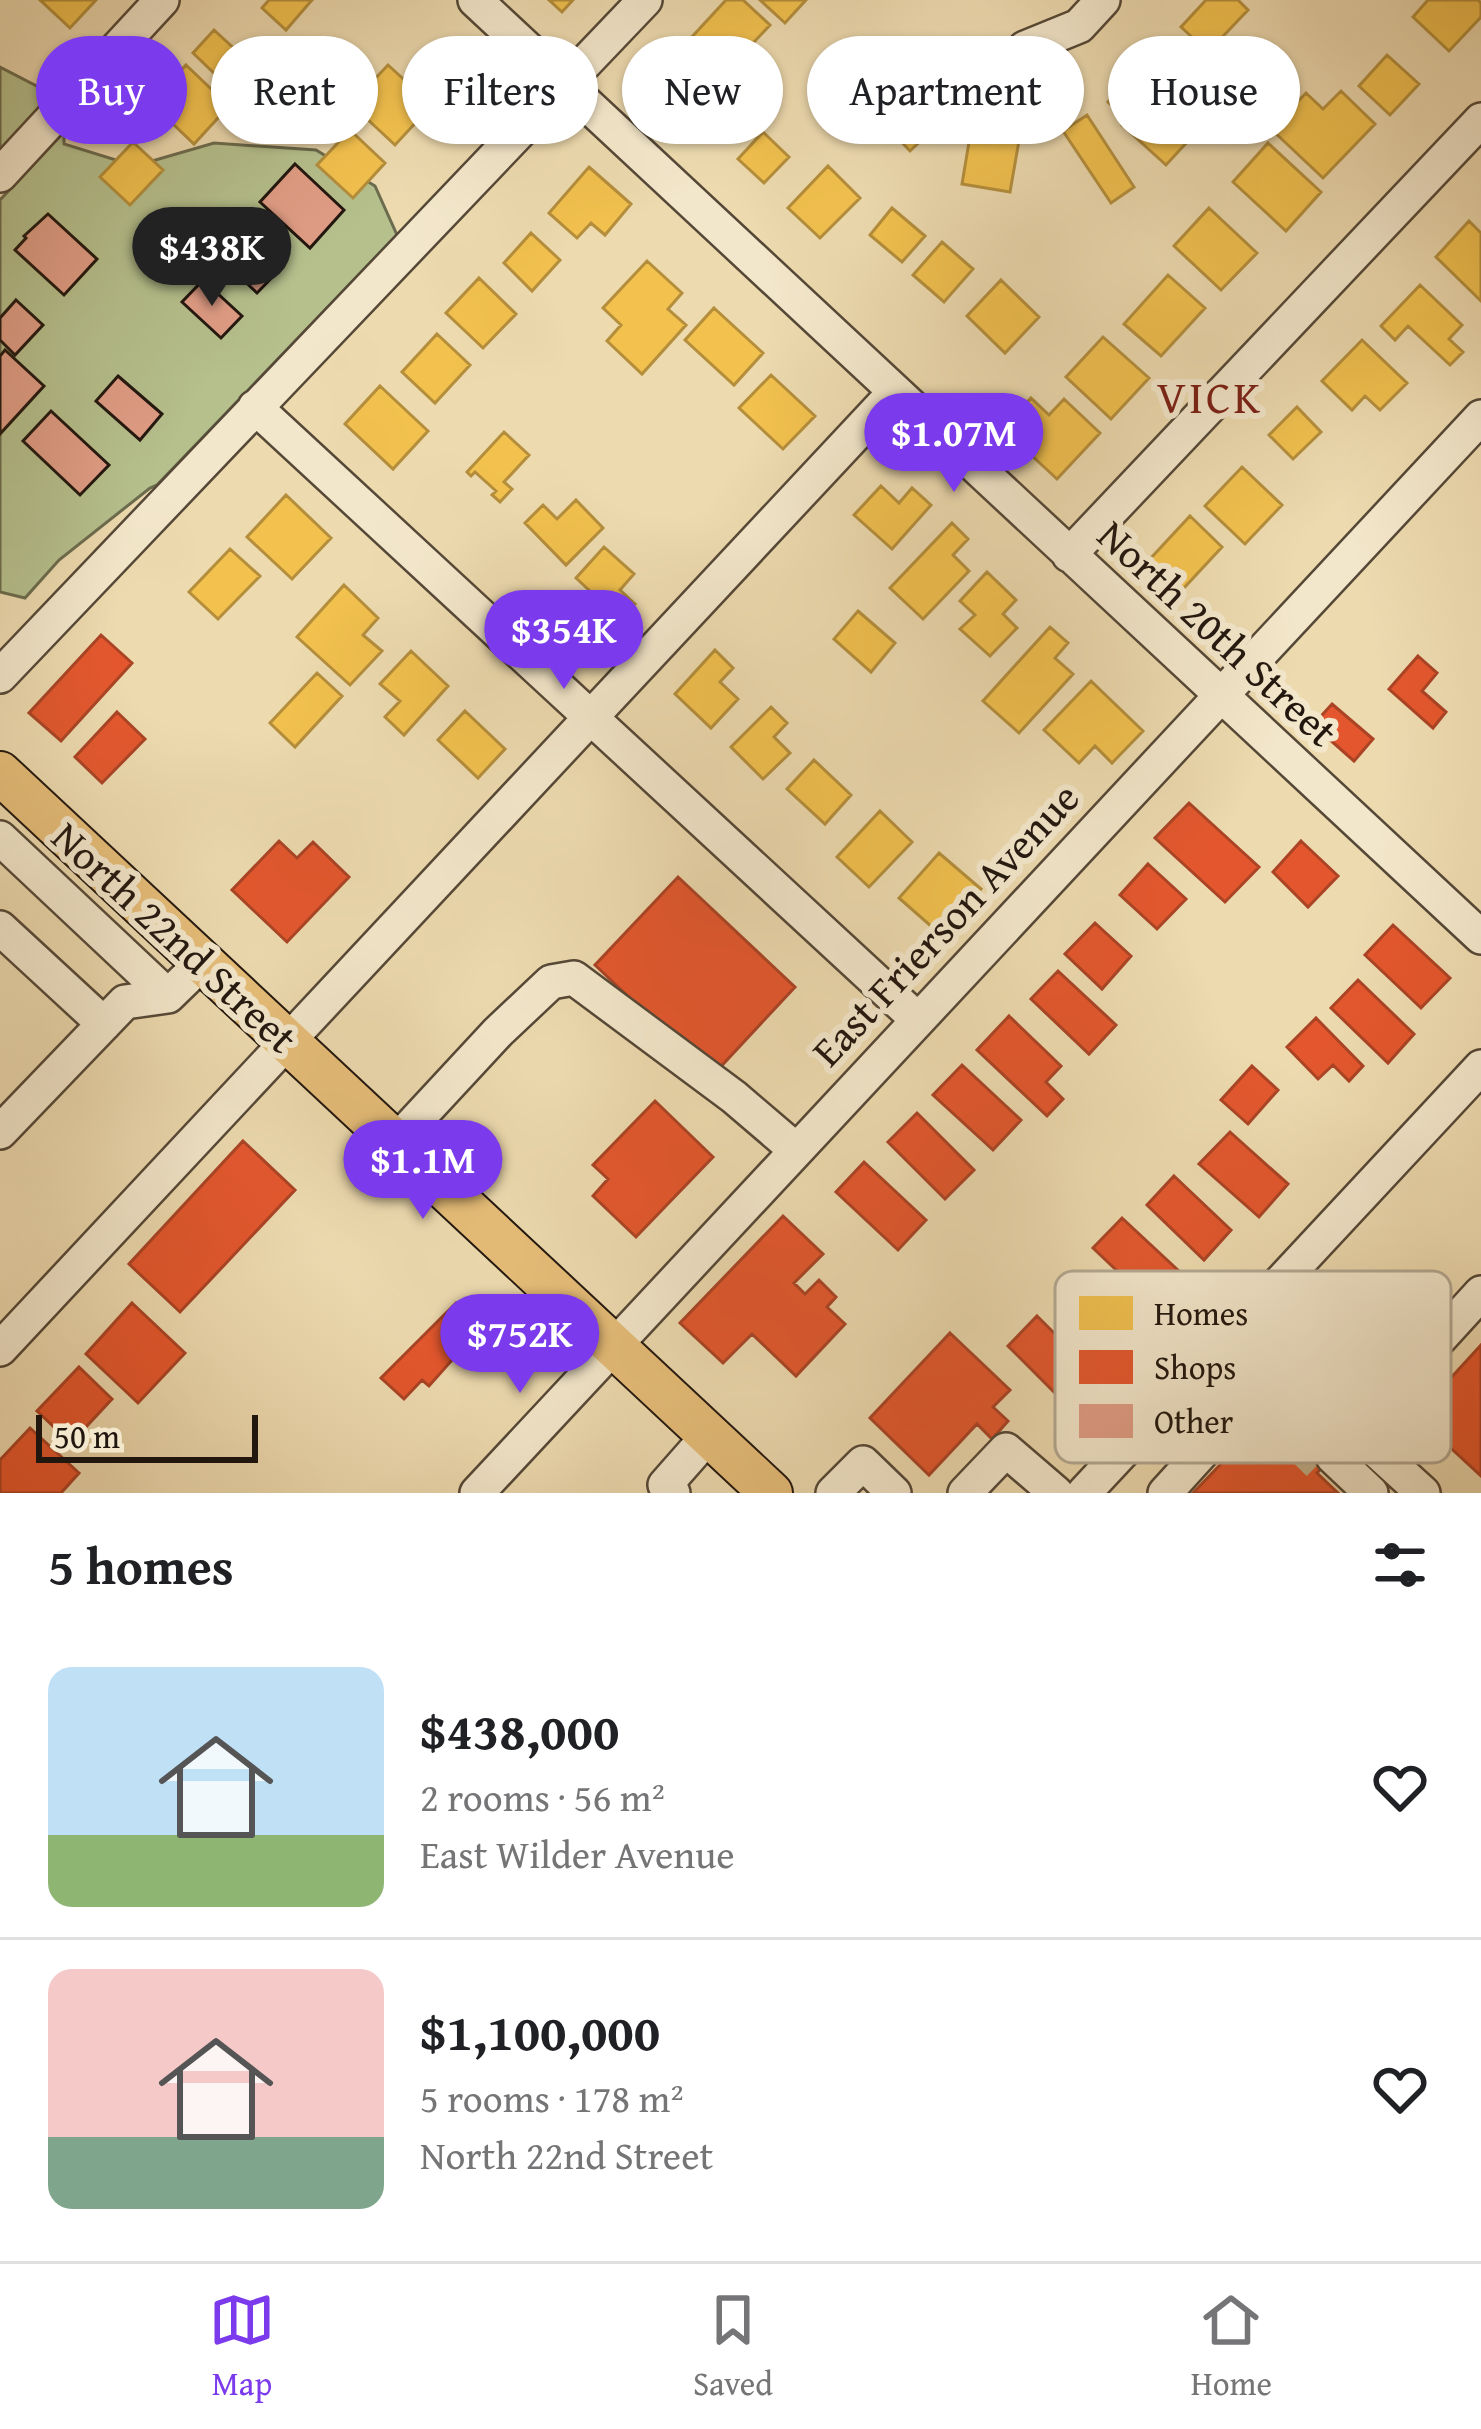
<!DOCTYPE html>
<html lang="en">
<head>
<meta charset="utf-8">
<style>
  body { margin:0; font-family:"Gentium Book Plus",serif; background:#f6f6f6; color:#202124; height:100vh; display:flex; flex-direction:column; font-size:45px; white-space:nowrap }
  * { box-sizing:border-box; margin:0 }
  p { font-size:39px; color:#757577 }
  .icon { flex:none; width:66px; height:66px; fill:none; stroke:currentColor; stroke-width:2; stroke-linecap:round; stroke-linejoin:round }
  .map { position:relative; height:1493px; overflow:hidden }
  .panel { display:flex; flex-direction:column; background:#fff; flex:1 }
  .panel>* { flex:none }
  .guide { position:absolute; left:36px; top:36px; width:1410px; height:108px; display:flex; gap:24px }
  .scale { position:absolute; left:36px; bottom:30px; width:222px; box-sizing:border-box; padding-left:12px; border:6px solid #22170f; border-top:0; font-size:33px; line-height:42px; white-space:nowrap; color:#22170f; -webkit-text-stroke:9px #f3e7cb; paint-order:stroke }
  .price { position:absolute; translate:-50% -102px; padding:0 27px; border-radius:42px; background:#7c3aed; color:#fff; font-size:39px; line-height:78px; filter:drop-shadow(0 3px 6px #0008) }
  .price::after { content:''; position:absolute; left:50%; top:72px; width:36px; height:27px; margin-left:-18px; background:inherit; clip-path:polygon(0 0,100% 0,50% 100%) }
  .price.selected { background:#222; color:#fff }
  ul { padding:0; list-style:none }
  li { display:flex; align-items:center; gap:36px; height:300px; padding:0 48px }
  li+li { border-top:3px solid #e0e0e0 }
  li span { display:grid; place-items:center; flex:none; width:336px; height:240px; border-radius:24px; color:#555 }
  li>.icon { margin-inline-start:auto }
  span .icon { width:144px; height:144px; fill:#fffc; stroke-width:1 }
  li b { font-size:51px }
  h2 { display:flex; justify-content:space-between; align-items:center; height:144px; padding:0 48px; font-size:51px }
  .tag { padding:0 42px; border-radius:54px; background:#fff; box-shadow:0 3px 9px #0004; font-size:42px; line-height:108px }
  .tag.selected { background:#7c3aed; color:#fff }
  .menu { display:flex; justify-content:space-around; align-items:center; height:168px; border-top:3px solid #e0e0e0; background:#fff; font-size:33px; color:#757577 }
  .menu a { display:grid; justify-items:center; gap:6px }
  .menu .selected { color:#7c3aed }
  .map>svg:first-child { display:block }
</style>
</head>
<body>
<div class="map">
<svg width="1481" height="1493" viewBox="0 0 1481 1493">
  <rect width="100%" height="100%" fill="#eddaaf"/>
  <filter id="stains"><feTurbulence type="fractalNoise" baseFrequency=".00167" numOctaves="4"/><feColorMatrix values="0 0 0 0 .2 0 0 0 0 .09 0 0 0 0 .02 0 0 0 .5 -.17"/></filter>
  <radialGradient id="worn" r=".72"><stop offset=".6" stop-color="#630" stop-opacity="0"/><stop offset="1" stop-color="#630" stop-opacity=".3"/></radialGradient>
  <path fill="#b5c08d" stroke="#6c6c4e" stroke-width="3" d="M0 67 52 94 0 150Z
    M64 132V144L135 166 214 143 316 150 375 186 397 235 157 485 150 488 59 560 25 598 0 592V200Z"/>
  <path fill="#f2c14e" stroke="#b48e3b" stroke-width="3" d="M40 0H96L70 28Z
    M269 0H312L286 30 262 8Z
    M549 0H573L562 12Z
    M726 0H743L770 25 726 72 690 39Z
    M760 0H806L785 23Z
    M1206 0H1238L1248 10 1208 52 1181 27Z
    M1428 0H1478L1481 3V17L1449 51 1413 17Z
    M214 30 264 76 242 100 193 53Z
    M452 48 484 78 466 98 434 68Z
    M681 48 717 85 679 122 643 85Z
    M1387 55 1419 84 1390 115 1359 86Z
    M186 65 229 106 194 144 151 103Z
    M388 65 432 105 395 145 351 104Z
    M1140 68 1196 119 1183 134 1189 140 1166 165 1122 125 1127 120 1108 102Z
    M910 82 927 100 945 84 962 102 910 151 875 114Z
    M1341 91 1375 124 1323 178 1271 129 1306 93 1323 109Z
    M1087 115 1134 187 1111 203 1063 131Z
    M350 130 385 163 353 198 317 165Z
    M992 130 1020 135 1010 192 962 184 970 136 990 140Z
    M763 132 789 157 764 183 738 159Z
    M133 142 163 170 130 205 100 177Z
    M1268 143 1321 192 1286 231 1233 182Z
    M828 166 860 198 820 238 788 208Z
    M589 167 631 204 605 235 591 223 577 238 549 213Z
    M892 208 925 236 902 262 870 235Z
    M1209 208 1257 253 1221 290 1174 246Z
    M1469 221 1481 233V301L1436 257Z
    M531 233 560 260 532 291 504 263Z
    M942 242 973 269 944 302 913 275Z
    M647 261 682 293 668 309 686 325 642 374 607 341 621 325 603 308Z
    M1168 275 1205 308 1161 356 1124 324Z
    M479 278 516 314 483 348 446 313Z
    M1001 280 1039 317 1005 353 967 316Z
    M1420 285 1462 325 1449 339 1463 352 1450 365 1408 326 1395 340 1381 326Z
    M714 308 763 353 734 385 685 340Z
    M437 334 470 365 435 403 402 372Z
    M1103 337 1149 378 1111 419 1066 377Z
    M1362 340 1407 383 1380 410 1365 396 1352 410 1322 381Z
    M771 375 815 416 783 449 739 408Z
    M380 386 428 431 393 469 345 424Z
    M1031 398 1049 415 1064 399 1100 433 1057 479 1003 429Z
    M1297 407 1321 432 1293 459 1269 435Z
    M504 432 529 455 504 482 512 489 500 502 492 495 496 491 475 472 471 476 467 472Z
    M1242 467 1282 505 1245 544 1205 506Z
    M881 486 899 503 912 488 931 505 892 549 854 515Z
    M286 495 331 538 292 579 247 537Z
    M576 500 603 528 566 565 525 523 543 505 557 519Z
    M1190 516 1222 547 1182 590 1150 559Z
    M952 523 968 539 953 555 969 571 923 619 890 588Z
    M604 547 634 574 620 590 635 604 606 635 577 607 591 592 576 578Z
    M230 549 260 576 218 619 189 592Z
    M987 572 1016 600 1003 614 1017 628 990 656 960 629 975 615 960 601Z
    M344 585 378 618 363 635 382 651 350 685 297 637Z
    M858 611 895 643 871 672 834 639Z
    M1050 627 1068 643 1055 658 1073 674 1019 733 983 701Z
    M715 650 733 668 720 682 738 699 711 728 675 694Z
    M411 651 448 686 404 735 385 717 400 701 380 684Z
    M317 673 342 696 295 747 270 723Z
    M1091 681 1143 731 1112 763 1095 746 1079 763 1044 730Z
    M771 707 787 723 774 737 790 753 763 779 731 747Z
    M465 711 505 749 478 778 438 740Z
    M814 760 851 795 825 824 787 789Z
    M880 811 912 842 869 887 837 857Z
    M939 853 981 889 941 935 899 898Z"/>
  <path fill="#e4572e" stroke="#aa4425" stroke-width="3" d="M101 635 132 663 61 741 29 713Z
    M1418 656 1437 673 1422 691 1446 712 1433 728 1389 689Z
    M1332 704 1373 739 1354 761 1313 725Z
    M117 712 145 739 102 783 75 757Z
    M1189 803 1259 867 1225 902 1155 838Z
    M279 841 297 858 313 842 349 877 287 942 232 890Z
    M1301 841 1338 876 1308 907 1273 872Z
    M1148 864 1186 899 1157 929 1120 895Z
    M678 877 795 987 712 1076 595 965Z
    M1095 923 1131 956 1102 989 1065 954Z
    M1393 925 1450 978 1421 1008 1365 955Z
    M1058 971 1116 1025 1089 1054 1031 999Z
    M1358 980 1414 1034 1388 1063 1331 1008Z
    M1009 1016 1061 1066 1046 1082 1063 1099 1047 1116 977 1050Z
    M1316 1018 1363 1066 1349 1081 1333 1065 1318 1079 1287 1047Z
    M962 1065 1021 1120 993 1150 933 1095Z
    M1252 1066 1278 1090 1248 1124 1221 1100Z
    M655 1101 713 1157 636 1237 593 1196 608 1179 593 1165Z
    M917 1113 974 1170 945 1199 888 1142Z
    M1230 1132 1288 1184 1259 1217 1199 1164Z
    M243 1141 295 1190 180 1312 129 1264Z
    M864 1162 926 1220 898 1250 836 1192Z
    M1174 1176 1231 1230 1204 1260 1147 1205Z
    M783 1216 823 1254 794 1283 805 1294 819 1280 836 1297 827 1307 845 1324 796 1376 752 1334 723 1363 680 1323Z
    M1122 1218 1180 1272 1151 1303 1093 1248Z
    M132 1303 185 1353 138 1403 86 1354Z
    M456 1303 494 1340 480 1354 468 1342 429 1386 422 1380 404 1399 381 1378Z
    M1037 1316 1095 1374 1066 1404 1008 1346Z
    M950 1333 1010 1390 993 1407 1008 1421 992 1439 977 1424 929 1475 870 1418Z
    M1481 1345V1476L1416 1416Z
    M79 1367 112 1399 71 1443 37 1411Z
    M1317 1418 1345 1444 1317 1473 1338 1493H1193L1264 1419 1291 1444Z
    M30 1428 79 1473 61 1493H0V1460Z"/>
  <path fill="#e09d86" stroke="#22170f" stroke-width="3" d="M295 164 344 210 310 248 260 202Z
    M48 214 97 259 64 295 15 250 26 238 24 236Z
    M245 229 284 265 257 293 219 257Z
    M203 280 242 316 221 338 182 302Z
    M16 300 43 325 15 355 0 340V318Z
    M5 350 44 386 0 434V356Z
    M118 376 162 414 140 440 96 401Z
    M51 411 109 465 80 495 23 441Z"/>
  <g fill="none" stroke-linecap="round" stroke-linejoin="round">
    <path stroke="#c4b38f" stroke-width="33" stroke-dasharray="33 16" stroke-linecap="butt" d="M1295 1441 1322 1468"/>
    <defs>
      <path id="minor" d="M475 0 1481 937
        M1025 48 1079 26 1103 0
        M0 175 162 0
        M255 407 918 1020
        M1069 555 1481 120
        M0 676 645 0
        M0 838 168 996
        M0 928 104 1024
        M0 1132 125 1002 168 996 202 963
        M395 1143 498 1032 551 982 574 978 734 1097 796 1150
        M1240 1326 1423 1493
        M0 1349 895 392
        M1254 1395 1305 1431
        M1355 1431 1481 1293
        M1333 1457 1371 1493
        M477 1493 1481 417
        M673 1493 665 1485 709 1435
        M833 1493 863 1463 894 1493
        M965 1493 1006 1450 1056 1493
        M1084 1493 1481 1067
        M1165 1493 1282 1364"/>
      <path id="major" d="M0 773 771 1493"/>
    </defs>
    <use href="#minor" stroke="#554837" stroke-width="38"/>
    <use href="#major" stroke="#22170f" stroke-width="46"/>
    <use href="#minor" stroke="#f3e7cb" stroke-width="33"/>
    <use href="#major" stroke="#e6bd78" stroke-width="42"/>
  </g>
  <g text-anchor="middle" stroke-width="12" stroke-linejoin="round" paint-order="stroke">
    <g font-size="42" fill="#22170f" stroke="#f3e7cb">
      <text transform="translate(1218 633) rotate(43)" y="15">North 20th Street</text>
      <text transform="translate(945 924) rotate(-47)" y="15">East Frierson Avenue</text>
      <text transform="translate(175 937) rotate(43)" y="15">North 22nd Street</text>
    </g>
    <g font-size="45" letter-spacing="3" fill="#7a1f14" stroke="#f3e7cb">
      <text x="1210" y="413">VICK</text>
    </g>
  </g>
  <rect x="1055" y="1271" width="396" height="192" rx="18" fill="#f3e7cb" stroke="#b4a993" stroke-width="3"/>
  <rect x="1079" y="1296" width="54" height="34" fill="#f2c14e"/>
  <rect x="1079" y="1350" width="54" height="34" fill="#e4572e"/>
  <rect x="1079" y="1404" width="54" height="34" fill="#e09d86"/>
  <g font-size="33" fill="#22170f">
    <text x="1154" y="1325">Homes</text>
    <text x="1154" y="1379">Shops</text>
    <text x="1154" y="1433">Other</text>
  </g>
  <rect width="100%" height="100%" filter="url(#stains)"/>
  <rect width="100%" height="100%" fill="url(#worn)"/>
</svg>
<div class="scale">50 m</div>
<b class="price selected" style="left:212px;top:309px">$438K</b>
<b class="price" style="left:954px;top:495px">$1.07M</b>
<b class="price" style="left:564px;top:692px">$354K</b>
<b class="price" style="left:423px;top:1222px">$1.1M</b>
<b class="price" style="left:520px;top:1396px">$752K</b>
<div class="guide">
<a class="tag selected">Buy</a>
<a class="tag">Rent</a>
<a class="tag">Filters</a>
<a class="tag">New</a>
<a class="tag">Apartment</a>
<a class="tag">House</a>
</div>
</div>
<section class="panel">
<h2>5 homes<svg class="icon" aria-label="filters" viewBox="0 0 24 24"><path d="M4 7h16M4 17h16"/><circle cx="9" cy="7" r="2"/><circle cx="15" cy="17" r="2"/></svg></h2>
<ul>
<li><span style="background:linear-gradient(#bfe0f5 70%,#8fb573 0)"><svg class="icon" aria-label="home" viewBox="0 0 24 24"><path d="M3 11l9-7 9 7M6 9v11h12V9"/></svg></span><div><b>$438,000</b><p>2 rooms · 56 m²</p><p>East Wilder Avenue</p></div><svg class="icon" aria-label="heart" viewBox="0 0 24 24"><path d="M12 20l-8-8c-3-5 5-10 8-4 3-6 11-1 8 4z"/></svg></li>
<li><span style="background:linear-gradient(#f6c9c9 70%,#7fa58c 0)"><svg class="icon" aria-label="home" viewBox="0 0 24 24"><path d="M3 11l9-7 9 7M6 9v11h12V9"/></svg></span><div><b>$1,100,000</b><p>5 rooms · 178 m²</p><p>North 22nd Street</p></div><svg class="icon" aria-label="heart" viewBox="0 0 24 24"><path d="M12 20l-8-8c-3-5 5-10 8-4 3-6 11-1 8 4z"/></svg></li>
</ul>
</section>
<nav class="menu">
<a class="selected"><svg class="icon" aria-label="map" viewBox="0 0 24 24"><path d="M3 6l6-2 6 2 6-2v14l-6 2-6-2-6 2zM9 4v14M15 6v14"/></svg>Map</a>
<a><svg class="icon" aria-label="saved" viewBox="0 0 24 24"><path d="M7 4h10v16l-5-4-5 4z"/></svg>Saved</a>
<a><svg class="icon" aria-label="home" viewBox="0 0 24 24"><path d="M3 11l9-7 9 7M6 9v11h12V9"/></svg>Home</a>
</nav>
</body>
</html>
